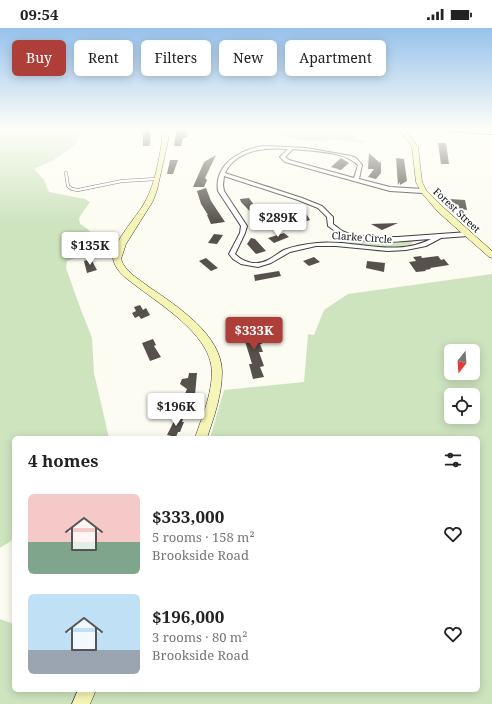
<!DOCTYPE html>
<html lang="en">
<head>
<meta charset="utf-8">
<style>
  body { margin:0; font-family:"Noto Serif",serif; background:#f6f6f6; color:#222; height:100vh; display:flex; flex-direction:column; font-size:15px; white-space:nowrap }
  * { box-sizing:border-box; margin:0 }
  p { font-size:13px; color:#767676 }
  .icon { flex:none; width:22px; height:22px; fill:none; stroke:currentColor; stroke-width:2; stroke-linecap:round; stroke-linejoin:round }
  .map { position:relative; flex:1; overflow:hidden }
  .side { position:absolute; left:12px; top:408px; width:468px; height:256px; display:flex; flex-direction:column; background:#fff; border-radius:6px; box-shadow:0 2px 10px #0003 }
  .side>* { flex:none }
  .hud { position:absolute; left:12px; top:12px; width:468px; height:36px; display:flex; gap:8px }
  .needle { width:26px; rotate:197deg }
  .fabs { position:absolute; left:444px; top:316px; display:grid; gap:8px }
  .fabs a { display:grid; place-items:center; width:36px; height:36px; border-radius:6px; background:#fff; box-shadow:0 2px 10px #0003; font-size:20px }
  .price { position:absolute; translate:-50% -34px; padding:0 9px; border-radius:4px; background:#fff; color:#222; font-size:13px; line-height:26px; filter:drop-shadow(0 1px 2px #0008) }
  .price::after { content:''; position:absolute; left:50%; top:24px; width:12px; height:9px; margin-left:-6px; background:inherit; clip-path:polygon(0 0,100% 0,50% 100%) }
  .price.on { background:#ad3f38; color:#fff }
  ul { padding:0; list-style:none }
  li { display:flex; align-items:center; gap:12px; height:100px; padding:0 16px }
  li span { display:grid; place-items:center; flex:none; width:112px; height:80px; border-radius:6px; color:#555 }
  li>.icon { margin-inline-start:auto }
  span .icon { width:48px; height:48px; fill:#fffc; stroke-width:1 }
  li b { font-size:17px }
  h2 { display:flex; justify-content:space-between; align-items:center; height:48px; padding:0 16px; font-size:17px }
  .chip { padding:0 14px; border-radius:6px; background:#fff; box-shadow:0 2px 10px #0003; font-size:14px; line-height:36px }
  .chip.on { background:#ad3f38; color:#fff }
  .status { display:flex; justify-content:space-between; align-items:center; height:28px; padding:0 20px; background:#fff; direction:ltr }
  .status svg { height:11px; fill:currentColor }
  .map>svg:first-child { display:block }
</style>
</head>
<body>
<div class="status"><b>09:54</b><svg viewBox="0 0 49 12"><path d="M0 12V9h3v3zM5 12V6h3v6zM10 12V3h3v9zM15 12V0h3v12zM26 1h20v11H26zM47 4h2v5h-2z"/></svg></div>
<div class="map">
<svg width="492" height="676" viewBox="0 0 492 676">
  <rect width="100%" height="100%" fill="#fdfcf2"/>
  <path fill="#cee4bf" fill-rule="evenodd" d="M0 101H41C45 103 81 101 90 101L80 104 75 117 52 133 36 140 35 142 44 152 49 164 85 171 90 174 79 190 80 196C89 201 93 205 93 214L99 221 67 233 66 240 78 274 92 310 94 345 109 410H14V511L0 520Z
    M248 101H274L321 106 332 105 323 102 326 101H362L354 102 352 107 355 111 364 113 362 115 335 111 325 113 299 112 275 105Z
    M343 204 413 213 407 223 378 224 339 216Z
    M492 246V676H90L96 662H478V410H210L224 362 304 354 308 306 314 307 324 282 348 266ZM451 323H473V345H451ZM451 367H473V389H451Z
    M0 591 14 596V662H78L71 676H0Z"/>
  <path fill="#56514c" d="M140 101H148L151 108 150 116 149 118H143V109Z
    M177 101H188L187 110H183L181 118H174Z
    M438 115H446L449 136H441Z
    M369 125 380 135 381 133V145L376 151 368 149 374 141H368Z
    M216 127 205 150 207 152 204 159H193L204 134Z
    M341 130 349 135 341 142 331 139Z
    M396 130 404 131 407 153 400 157V154L398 157Z
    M170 132H178L173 146H167Z
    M206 160 211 173 225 194 211 196 207 187H208L201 176 197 163Z
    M249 170 259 184 268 192 265 193 266 196 264 198 241 174 240 171Z
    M450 171 465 172 467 182 460 181 454 177Z
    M291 179 307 187 310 192 304 194 283 181Z
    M398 195 382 202 371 196Z
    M284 205 289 209 274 215 268 210Z
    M214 206 223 207 217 216 208 215Z
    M251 210 255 211 266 223 256 226 247 216Z
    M421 228 422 230 438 228 441 232 444 231 449 237 430 240 431 241 425 242 426 243 416 244 409 234 416 233 413 229Z
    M314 229 320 234 309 238 303 233Z
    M206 230 218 240 211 243 199 233Z
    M91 231 97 242 87 245 84 233Z
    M367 233 385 235 384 244 366 240Z
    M279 243 281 248 255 253 254 247Z
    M140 277 143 282 146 280 150 287 141 291 139 288 135 290 132 285 136 283 134 279Z
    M245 295H254L253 312 260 310 262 316H260L263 324H259L264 338 260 339 264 349 253 351 249 336H252L244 310Z
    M153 311 156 317 154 318 161 329 150 333 142 315Z
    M189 345H197L195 367 190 380 180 378 187 361 180 356 182 351 188 350Z
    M176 389 183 391 182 394H184L180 404H178L176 409 167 407Z"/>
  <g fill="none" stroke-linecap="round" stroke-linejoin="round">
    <defs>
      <path id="lane" d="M66 145 68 158 72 161 78 162 122 153 156 151"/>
      <path id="street" d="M440 101H454L492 104V106L442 102Z
        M264 118 306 120 351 128 356 130 362 137 359 151 390 159 423 161 426 163 423 165 390 163 285 134 280 129 288 121C265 119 236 122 225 145L302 170 322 178 333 189V196L342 203 352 207 369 209H398L468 204 471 206 468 208 441 210 426 218 406 222 388 223 336 218H316L290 224 271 235 258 239 241 236 233 231 229 226 240 205 241 198 218 163C214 136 241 121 264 118ZM293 121C312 123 344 123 358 137L354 150 289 132 285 129ZM224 148 298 172 318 180 327 189 328 198C356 221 397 213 431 211 396 230 354 211 317 215 306 216 294 218 284 222 278 225 274 229 268 232 257 238 244 235 235 226L245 205 247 198 224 163 223 157Z"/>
      <path id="secondary" d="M158 101H164L168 106V113L157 162 153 173 126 216 121 231C125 244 139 251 149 259 177 278 222 307 222 344 222 367 214 389 207 410H195C202 388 215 360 211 336 205 305 163 278 139 260 129 252 116 245 113 231 113 212 137 190 146 172 155 155 159 132 162 113V106Z
        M399 101H405L418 119 422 154 426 162 444 180 492 223V230L489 229 438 184 421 164 416 154 412 119Z
        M78 662H96L90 676H72Z"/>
    </defs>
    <use href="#lane" stroke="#414141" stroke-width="3.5"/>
    <use href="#street" stroke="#414141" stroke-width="2"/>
    <use href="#secondary" stroke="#303030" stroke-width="1"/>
    <use href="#lane" stroke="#fff" stroke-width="2.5"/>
    <use href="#street" fill="#fff" fill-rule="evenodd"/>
    <use href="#secondary" fill="#f5f5b5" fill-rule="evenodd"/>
  </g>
  <linearGradient id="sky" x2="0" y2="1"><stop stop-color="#96c2eb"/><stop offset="0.52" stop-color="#fefef9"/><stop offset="1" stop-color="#fefef9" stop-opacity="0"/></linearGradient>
  <rect width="492" height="195" fill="url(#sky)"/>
  <g text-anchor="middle" stroke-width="4" stroke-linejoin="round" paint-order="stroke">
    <g font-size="10" fill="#0e0e0e" stroke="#fff">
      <text transform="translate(457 182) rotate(43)" y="4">Forest Street</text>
      <text transform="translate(362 209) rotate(4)" y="4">Clarke Circle</text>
    </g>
  </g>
</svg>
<div class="fabs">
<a><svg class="needle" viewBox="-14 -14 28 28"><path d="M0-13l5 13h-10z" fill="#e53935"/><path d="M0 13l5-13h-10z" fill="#767676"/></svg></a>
<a><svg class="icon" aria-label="locate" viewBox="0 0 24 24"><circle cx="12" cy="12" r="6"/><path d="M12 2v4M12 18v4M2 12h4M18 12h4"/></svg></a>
</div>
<b class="price" style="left:278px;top:210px">$289K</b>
<b class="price" style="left:90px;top:238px">$135K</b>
<b class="price on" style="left:254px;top:323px">$333K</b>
<b class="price" style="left:176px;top:399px">$196K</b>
<div class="hud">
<a class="chip on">Buy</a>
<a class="chip">Rent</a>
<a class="chip">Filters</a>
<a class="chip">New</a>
<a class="chip">Apartment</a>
</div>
<section class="side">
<h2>4 homes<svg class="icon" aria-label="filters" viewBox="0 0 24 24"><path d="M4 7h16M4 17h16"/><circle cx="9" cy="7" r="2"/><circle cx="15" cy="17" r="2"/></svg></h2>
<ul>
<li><span style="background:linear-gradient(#f6c9c9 60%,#7fa58c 0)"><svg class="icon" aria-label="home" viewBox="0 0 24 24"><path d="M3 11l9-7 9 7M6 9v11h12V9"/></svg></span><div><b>$333,000</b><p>5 rooms · 158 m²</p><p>Brookside Road</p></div><svg class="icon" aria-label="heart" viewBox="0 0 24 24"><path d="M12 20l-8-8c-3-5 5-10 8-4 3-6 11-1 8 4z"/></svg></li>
<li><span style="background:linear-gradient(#bfe0f5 70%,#9aa5b1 0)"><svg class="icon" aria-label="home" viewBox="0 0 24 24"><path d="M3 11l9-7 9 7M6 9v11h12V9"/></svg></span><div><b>$196,000</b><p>3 rooms · 80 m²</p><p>Brookside Road</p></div><svg class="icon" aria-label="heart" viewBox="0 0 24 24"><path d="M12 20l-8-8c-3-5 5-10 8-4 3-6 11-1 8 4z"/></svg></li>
</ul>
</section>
</div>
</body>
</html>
